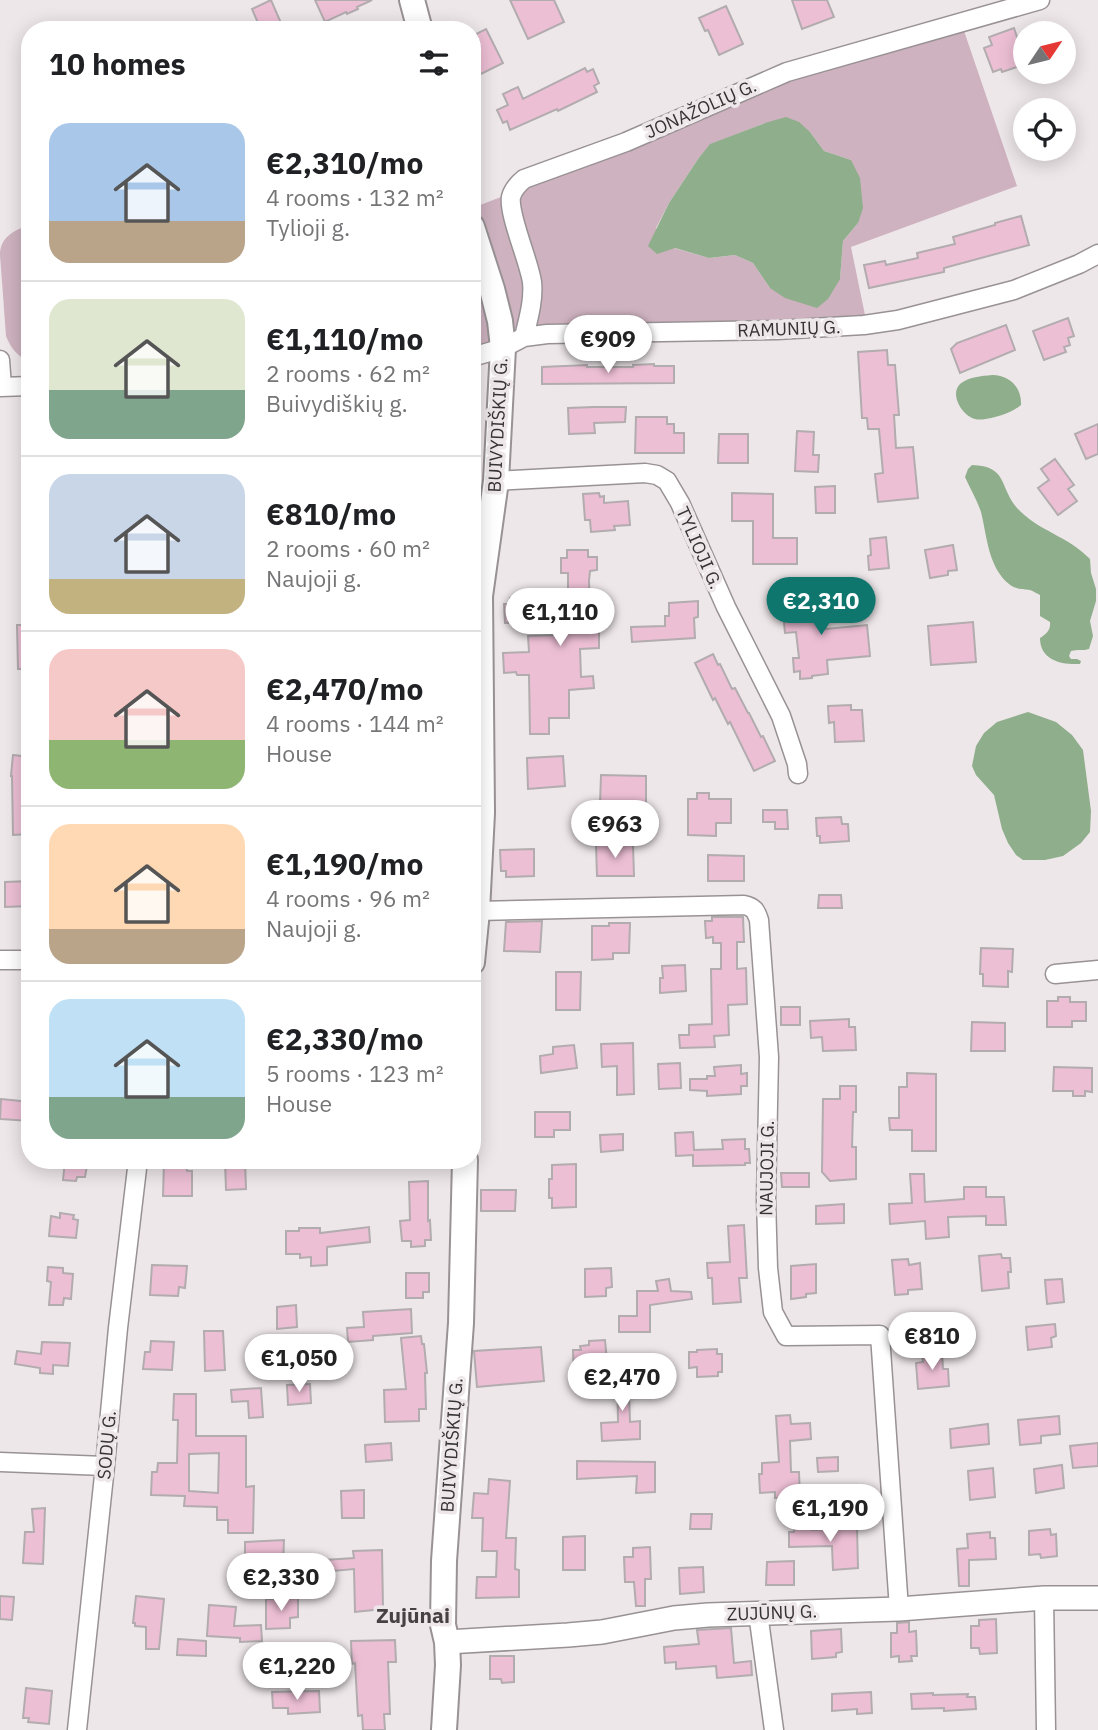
<!DOCTYPE html>
<html lang="en">
<head>
<meta charset="utf-8">
<style>
  body { margin:0; font-family:"IBM Plex Sans",sans-serif; background:#f2f2f2; color:#202124; height:100vh; display:flex; flex-direction:column; font-size:26px; white-space:nowrap }
  * { box-sizing:border-box; margin:0 }
  p { font-size:23px; color:#757577 }
  .icon { flex:none; width:38px; height:38px; fill:none; stroke:currentColor; stroke-width:2; stroke-linecap:round; stroke-linejoin:round }
  .map { position:relative; flex:1; overflow:hidden }
  .details { position:absolute; left:21px; top:21px; width:460px; height:1148px; display:flex; flex-direction:column; background:#fff; border-radius:28px; box-shadow:0 4px 18px #0003 }
  .details>* { flex:none }
  .needle { width:46px; rotate:55deg }
  .controls { position:absolute; left:1013px; top:21px; display:grid; gap:14px }
  .controls a { display:grid; place-items:center; width:63px; height:63px; border-radius:50%; background:#fff; box-shadow:0 4px 18px #0003; font-size:35px }
  .price { position:absolute; translate:-50% -60px; padding:0 16px; border-radius:24px; background:#fff; color:#222; font-size:23px; line-height:46px; filter:drop-shadow(0 2px 4px #0008) }
  .price::after { content:''; position:absolute; left:50%; top:42px; width:21px; height:16px; margin-left:-10px; background:inherit; clip-path:polygon(0 0,100% 0,50% 100%) }
  .price.active { background:#0f766e; color:#fff }
  ul { padding:0; list-style:none }
  li { display:flex; align-items:center; gap:21px; height:175px; padding:0 28px }
  li+li { border-top:2px solid #e0e0e0 }
  li span { display:grid; place-items:center; flex:none; width:196px; height:140px; border-radius:21px; color:#555 }
  li>.icon { margin-inline-start:auto }
  span .icon { width:84px; height:84px; fill:#fffc; stroke-width:1 }
  li b { font-size:30px }
  h2 { display:flex; justify-content:space-between; align-items:center; height:84px; padding:0 28px; font-size:30px }
  .map>svg:first-child { display:block }
</style>
</head>
<body>
<div class="map">
<svg width="1098" height="1730" viewBox="0 0 1098 1730">
  <rect width="100%" height="100%" fill="#eee7ea"/>
  <path fill="#ceb2bf" fill-rule="evenodd" d="M963 28 1017 186 851 247 865 315 829 321 508 328 475 207 682 127 792 81ZM765 123 810 132 824 151 851 160 858 223 843 241 840 279 770 288 753 263 735 255 709 258 674 248 656 228 669 203 698 159 711 144Z
    M30 225V363C18 356 11 349 6 336L0 255C0 237 14 230 30 225Z
    M472 259 493 338 485 346 472 349Z"/>
  <path fill="#8fae8b" d="M786 117 799 122 810 132 824 151 851 160 860 178 863 208 858 223 843 241 840 279 828 299 817 308 785 298 770 288 753 263 735 255 709 258 675 248 657 254 648 246 669 203 698 159 710 144 765 123Z
    M992 375C1009 375 1022 387 1021 405 1015 410 1010 412 1002 415 994 417 983 421 975 419 963 416 949 395 960 384 968 377 982 376 992 375Z
    M972 465C1008 466 999 487 1017 508 1038 531 1068 536 1090 559L1091 573 1096 589V601L1090 621 1093 636 1089 649C1083 651 1078 649 1071 651L1069 656 1071 659H1077L1081 661 1080 664C1061 665 1040 660 1040 638 1046 634 1051 630 1050 622L1040 616V595C1038 594 1031 590 1030 590 1021 588 1016 590 1009 584 988 567 987 536 981 512 977 500 970 488 965 477L968 469Z
    M1028 712 1056 722 1072 735 1083 750 1091 811 1090 832 1081 843 1063 856 1045 860H1023L1016 855 1008 843 1002 829 994 795 976 775 972 766 976 746 984 733 997 722Z"/>
  <g fill="none" stroke-linecap="round" stroke-linejoin="round">
    <path stroke="#8fae8b" stroke-width="4.5" d="M474 521 478 383"/>
  </g>
  <path fill="#edbfd5" stroke="#b2acaf" stroke-width="2" fill-rule="evenodd" d="M271 0 284 30H261L252 9Z
    M315 0H372L357 7 358 9 347 14 346 12 325 22Z
    M510 0H554L564 22 528 39Z
    M792 0H827L834 17 802 29Z
    M726 6 743 44 719 55 708 30 705 31 699 18Z
    M1014 28 1026 64 1002 72 1001 69 993 72 984 48 992 45 989 37Z
    M486 29 503 63 479 75 472 62V36Z
    M585 68 587 72 593 69 599 83 594 86 597 92 558 111 557 109 510 130 507 121 503 123 497 110 508 105 503 94 518 87 523 99Z
    M1021 216 1029 245 944 268V272L869 288 864 265 885 261 886 265 918 258 917 253 955 244 953 237 995 225V223Z
    M1068 318 1074 336 1068 338 1070 345 1064 347 1066 352 1044 360 1033 331Z
    M1006 325 1015 350 960 373 951 349 957 343Z
    M887 350 888 365H895L899 415H894L896 448 913 447 918 498 878 502 875 474 883 473 879 429H868L867 418H862L858 352Z
    M654 364V366H674V383L542 384V367L587 365V367H633V365Z
    M594 407H626L625 422 594 423 595 433 569 434 568 408Z
    M636 417H667V424H674V433H684V453H635Z
    M1098 424V454L1086 459 1075 434Z
    M797 431 814 432 813 455H819L818 472 795 471Z
    M719 434H748V463H718Z
    M1055 459 1074 485 1068 489 1077 501 1058 515 1038 488 1049 480 1041 469Z
    M835 486V513H816L815 487Z
    M599 493 600 497 604 496V503L628 501 630 525 614 526 615 530 591 532 590 520H585L583 494Z
    M732 493 773 494V538H797V564H753V521H732Z
    M886 537 889 568 869 570 868 556 871 555 870 539Z
    M953 545 957 570 948 571V575L930 578 925 550Z
    M567 550H588V557H597V570L590 571 589 581 590 610 599 609V648L580 649 581 677 593 676 594 688 569 690V718H549V734H530L529 675H517L516 672 504 673 503 653 529 652 528 636 559 635 556 600 568 599V573H561V558H567Z
    M526 597V602H532L534 625 519 626V622L505 623 504 604H510V598Z
    M823 597 826 629 867 625 870 656 827 660 828 674 812 676V678L800 679V671L794 672 793 658H799L796 632 785 633 782 601Z
    M698 601V617L694 618 695 638 632 642 631 627 665 626V616H669V603Z
    M973 622 976 662 931 665 928 626Z
    M17 625H30V669H18Z
    M713 654 718 665 720 664 732 689 735 688 748 713H749L761 737 763 736 775 761 754 771 730 722 728 724 715 698 713 700 695 663Z
    M851 705V710H862L864 741 835 742 834 722 829 723 828 706Z
    M13 755 30 757V778H25L26 805H30V834L13 835 12 776H11Z
    M563 756 565 786 528 789 527 758Z
    M601 775 646 776V804H600Z
    M697 793H709V799H731V823H716V836L688 835V799H697Z
    M763 810H787L788 829H775V822H763Z
    M841 817 842 824H848L849 841 820 843V836H817L816 818Z
    M596 845H633L634 876H597Z
    M534 849V876L506 877V871H501L500 850Z
    M708 855 744 856V881H708Z
    M30 881V906L5 907V882Z
    M819 895H841L842 908H818Z
    M712 917H743L744 942H737V969L746 968 747 1004 728 1005 729 1035 714 1036 715 1047 680 1048 679 1035H689V1025L712 1024 711 969H721V943H713V937L706 938 705 921H712Z
    M542 921 540 952 504 951 506 922Z
    M609 923H630L629 953H613V959L592 960V926H609Z
    M981 948 1013 949 1012 972 1008 971V987L983 986V974H980Z
    M685 965 686 991 660 993V978H663L662 966Z
    M556 972H581L580 1010H556Z
    M1058 997H1070V1002H1086V1021H1072V1027H1047V1001H1058Z
    M781 1007H800V1025H781Z
    M849 1019V1027H855L856 1050 823 1051 822 1037 811 1038 810 1021Z
    M972 1022 1005 1023V1051H971Z
    M633 1043 634 1094 617 1095V1066L602 1067 601 1044Z
    M574 1045 577 1068 541 1073 540 1056 553 1054V1047Z
    M680 1063 681 1088 659 1089 658 1064Z
    M741 1065V1074L747 1073V1086H741V1094L707 1096V1091L690 1090V1079H707V1076H715L714 1067Z
    M1054 1067 1092 1068V1092L1085 1091V1096H1073V1091H1053Z
    M907 1073 936 1074V1151H912V1130H890L889 1118H899V1087H907Z
    M840 1086H856V1112H853L852 1147H856V1179L830 1181 822 1172 823 1099H840Z
    M1 1099 30 1102V1121L0 1119Z
    M535 1112H570V1130H554V1137H535Z
    M693 1132 694 1150 723 1149 722 1140 745 1139V1149H749L750 1163H745V1165L693 1166V1155L676 1156 675 1133Z
    M623 1134V1150L601 1152 600 1135Z
    M65 1160H88L85 1177H77L76 1181 63 1180Z
    M164 1160H187V1171H192V1196H163Z
    M225 1160H245L246 1189 226 1190Z
    M576 1164V1207L552 1208V1198H549V1179H552V1165Z
    M781 1173H809V1187H782Z
    M910 1174H924L925 1202 964 1199V1187H986V1197H1004L1006 1225H986V1216L948 1217 949 1237 926 1239 925 1221 890 1224 889 1204 912 1203Z
    M428 1181V1221L430 1220 431 1240H425V1246L411 1247V1241H402L400 1221 410 1220 409 1182Z
    M481 1190H516L515 1211H481Z
    M844 1204V1223L816 1224V1206Z
    M60 1213 74 1215 73 1219 78 1220 76 1238 49 1236 51 1216 60 1218Z
    M744 1225 747 1278H739L741 1302 713 1304 712 1278H708L707 1263 730 1262 728 1226Z
    M369 1227 370 1242 327 1247V1265L311 1266V1257L300 1258V1254H286V1231H299V1228H320V1233Z
    M1001 1254 1002 1258H1010L1011 1272H1008L1009 1288 982 1291 979 1256Z
    M908 1259 909 1265 920 1263 922 1289 908 1290V1294L895 1295 892 1260Z
    M816 1264V1293L806 1294V1297L791 1299V1266Z
    M152 1265 187 1266 185 1288 179 1287 178 1296 150 1295Z
    M48 1267 63 1268V1273L73 1274 71 1299 64 1298 63 1305H49L51 1282 47 1281Z
    M611 1268 612 1287 606 1288V1296L585 1297V1269Z
    M406 1273H429V1292H423V1298H406Z
    M669 1279 671 1291 691 1292 692 1299 650 1305V1332H619V1316H637V1291H658L656 1281Z
    M1062 1279 1064 1302 1047 1304 1045 1280Z
    M296 1305 297 1327 277 1329V1307Z
    M411 1309 412 1333 373 1336V1340L348 1342 347 1328 364 1327 363 1312Z
    M1055 1324 1056 1336 1051 1338 1052 1347 1028 1350 1026 1327Z
    M204 1331H223L225 1370 205 1371Z
    M421 1336 422 1344H424L427 1373H425L426 1409H419V1421L385 1422 384 1390 406 1389 401 1338Z
    M605 1340 607 1361 600 1362 601 1381 582 1382V1378L574 1379 573 1350H581L580 1346 589 1345V1341Z
    M151 1341 174 1342 172 1370 143 1369 145 1352H150Z
    M42 1342 70 1343 68 1366 53 1365V1374L40 1373V1368L15 1364 17 1351 41 1354Z
    M541 1347 544 1381 477 1387 474 1351Z
    M717 1349V1354H722V1372H718V1376L697 1377V1367L689 1368V1352H697V1350Z
    M942 1352 943 1369H948L949 1386 918 1389 916 1363 923 1362 922 1354Z
    M617 1366H628L630 1422 640 1421V1439L602 1441 601 1423 618 1422Z
    M310 1384 311 1403 288 1405 287 1385Z
    M261 1388 263 1417 249 1418 248 1401 232 1402 231 1390Z
    M174 1394H196V1436H246V1487L254 1486 253 1533H228V1520H217V1507L184 1506 185 1496 151 1495 152 1472H157L158 1463H177L178 1420H173ZM219 1453 218 1493 189 1491V1454Z
    M790 1415 791 1424 810 1423 811 1439 790 1441 791 1472H799L800 1497 775 1498V1492L760 1493 759 1474H762V1463L779 1462 776 1416Z
    M1059 1416 1060 1434 1041 1436V1443L1020 1445 1018 1420Z
    M988 1424 989 1444 951 1448 950 1429Z
    M391 1443 392 1460 366 1462 365 1445Z
    M1098 1443V1466L1073 1468 1070 1446Z
    M838 1457V1471L818 1472 817 1458Z
    M577 1461 655 1462V1492L636 1493 637 1476 577 1479Z
    M1062 1465 1064 1488 1036 1493 1034 1469Z
    M993 1468 995 1497 970 1500 968 1471Z
    M489 1479 510 1481 506 1538H516L515 1569 519 1570V1597L476 1598 477 1577H496L497 1551H482L483 1518H472L474 1493 488 1494Z
    M364 1490V1518H342L341 1491Z
    M45 1508 43 1564 23 1563 25 1532H34L32 1509Z
    M691 1514H712L711 1529H690Z
    M812 1526V1530L857 1527 858 1568 833 1570 832 1546 789 1547V1532H794V1527Z
    M1050 1529 1051 1535 1056 1534 1057 1556 1041 1558 1040 1554 1029 1555V1531Z
    M990 1532V1538H995L996 1559 969 1560V1586H959L957 1549 968 1548 967 1534Z
    M585 1536V1570H563V1537Z
    M284 1540 283 1564 245 1567V1542Z
    M650 1547 651 1579H645V1606H636L634 1582H625L624 1557H633V1548Z
    M382 1550 383 1609 355 1612 354 1569 311 1573 310 1561 354 1558 353 1551Z
    M794 1561V1585H766L767 1562Z
    M703 1567 704 1592 680 1594 679 1568Z
    M0 1596 14 1597 12 1620 0 1619Z
    M136 1596 164 1599 159 1649H146V1627L135 1626V1623H133Z
    M298 1598V1617L290 1618V1628L266 1629V1599Z
    M209 1605 236 1607 234 1626 261 1625 262 1641 240 1642V1638L207 1636Z
    M996 1619 997 1653 980 1654 979 1648H971V1626H979V1620Z
    M909 1622V1632L916 1631 917 1656H911L912 1661 899 1662V1656L891 1657V1633H897V1623Z
    M731 1628 734 1663 751 1661 752 1675 717 1678 716 1666 676 1669V1662L665 1663 664 1647 699 1644 697 1630Z
    M841 1629 842 1652 836 1653V1657L812 1659 811 1631Z
    M178 1639 206 1641V1656L177 1655Z
    M395 1640 396 1662H388L390 1714H384L385 1730H363L362 1715 358 1716 355 1663 352 1664 351 1641Z
    M490 1656H514V1682L502 1683 501 1679H490Z
    M26 1688 52 1691 49 1724 28 1722 29 1718H23Z
    M319 1691 320 1712 288 1714V1708H273L272 1692Z
    M871 1692 872 1713 857 1714V1709L832 1711V1694Z
    M933 1693V1695L968 1694 967 1697H975L976 1709 944 1711V1708L912 1709 911 1694Z"/>
  <g fill="none" stroke-linecap="round" stroke-linejoin="round">
    <defs>
      <path id="minor" d="M524 337C528 320 534 300 532 282 529 261 508 214 511 197 513 189 518 184 524 179L626 142 787 72 1040 0
        M472 357 503 348 524 337 547 334 777 330 864 325 898 320 1014 290 1079 264 1098 254
        M0 360 2 387
        M0 387 30 386
        M496 481 645 473 657 475 667 481 680 503 726 607 781 716 797 764 798 774
        M477 911 744 905C754 907 756 911 759 920L769 1057 766 1199 768 1268 773 1312 786 1336 880 1335 899 1609
        M0 960H30
        M1055 974 1098 970
        M0 1462 105 1466
        M1044 1598 1046 1730
        M758 1613 774 1730
        M77 1730 105 1466 118 1328 138 1160"/>
      <path id="tertiary" d="M447 1642 568 1635 602 1632 674 1618 708 1615 899 1609 1044 1598H1098"/>
      <path id="secondary" d="M412 0 420 30
        M472 227 492 289 500 321 503 348 496 481 480 596 482 813 477 911 472 962
        M444 1730 448 1665 447 1642 443 1625 444 1561 461 1323 465 1160"/>
    </defs>
    <use href="#minor" stroke="#999295" stroke-width="21"/>
    <use href="#tertiary" stroke="#999295" stroke-width="26"/>
    <use href="#secondary" stroke="#999295" stroke-width="28"/>
    <use href="#minor" stroke="#fff" stroke-width="18"/>
    <use href="#tertiary" stroke="#fff" stroke-width="23"/>
    <use href="#secondary" stroke="#fff" stroke-width="24"/>
  </g>
  <g text-anchor="middle" stroke-width="7" stroke-linejoin="round" paint-order="stroke">
    <g font-size="18" fill="#363334" stroke="#eee7ea">
      <text transform="translate(701 109) rotate(-24)" y="6">JONAŽOLIŲ G.</text>
      <text transform="translate(789 329) rotate(-2)" y="6">RAMUNIŲ G.</text>
      <text transform="translate(498 425) rotate(-87)" y="6">BUIVYDIŠKIŲ G.</text>
      <text transform="translate(699 548) rotate(66)" y="6">TYLIOJI G.</text>
      <text transform="translate(767 1168) rotate(-89)" y="6">NAUJOJI G.</text>
      <text transform="translate(107 1445) rotate(-85)" y="6">SODŲ G.</text>
      <text transform="translate(452 1445) rotate(-86)" y="6">BUIVYDIŠKIŲ G.</text>
      <text transform="translate(772 1613) rotate(-2)" y="6">ZUJŪNŲ G.</text>
    </g>
    <g font-size="21" font-weight="bold" fill="#464143" stroke="#eee7ea">
      <text x="413" y="1623">Zujūnai</text>
    </g>
  </g>
</svg>
<div class="controls">
<a><svg class="needle" viewBox="-14 -14 28 28"><path d="M0-13l5 13h-10z" fill="#e53935"/><path d="M0 13l5-13h-10z" fill="#757577"/></svg></a>
<a><svg class="icon" aria-label="locate" viewBox="0 0 24 24"><circle cx="12" cy="12" r="6"/><path d="M12 2v4M12 18v4M2 12h4M18 12h4"/></svg></a>
</div>
<b class="price" style="left:608px;top:375px">€909</b>
<b class="price active" style="left:821px;top:637px">€2,310</b>
<b class="price" style="left:560px;top:648px">€1,110</b>
<b class="price" style="left:615px;top:860px">€963</b>
<b class="price" style="left:932px;top:1372px">€810</b>
<b class="price" style="left:299px;top:1394px">€1,050</b>
<b class="price" style="left:622px;top:1413px">€2,470</b>
<b class="price" style="left:830px;top:1544px">€1,190</b>
<b class="price" style="left:281px;top:1613px">€2,330</b>
<b class="price" style="left:297px;top:1702px">€1,220</b>
<section class="details">
<h2>10 homes<svg class="icon" aria-label="filters" viewBox="0 0 24 24"><path d="M4 7h16M4 17h16"/><circle cx="9" cy="7" r="2"/><circle cx="15" cy="17" r="2"/></svg></h2>
<ul>
<li><span style="background:linear-gradient(#a9c7e8 70%,#b9a48a 0)"><svg class="icon" aria-label="home" viewBox="0 0 24 24"><path d="M3 11l9-7 9 7M6 9v11h12V9"/></svg></span><div><b>€2,310/mo</b><p>4 rooms · 132 m²</p><p>Tylioji g.</p></div></li>
<li><span style="background:linear-gradient(#dfe7d0 65%,#7fa58c 0)"><svg class="icon" aria-label="home" viewBox="0 0 24 24"><path d="M3 11l9-7 9 7M6 9v11h12V9"/></svg></span><div><b>€1,110/mo</b><p>2 rooms · 62 m²</p><p>Buivydiškių g.</p></div></li>
<li><span style="background:linear-gradient(#c9d6e8 75%,#c2b280 0)"><svg class="icon" aria-label="home" viewBox="0 0 24 24"><path d="M3 11l9-7 9 7M6 9v11h12V9"/></svg></span><div><b>€810/mo</b><p>2 rooms · 60 m²</p><p>Naujoji g.</p></div></li>
<li><span style="background:linear-gradient(#f6c9c9 65%,#8fb573 0)"><svg class="icon" aria-label="home" viewBox="0 0 24 24"><path d="M3 11l9-7 9 7M6 9v11h12V9"/></svg></span><div><b>€2,470/mo</b><p>4 rooms · 144 m²</p><p>House</p></div></li>
<li><span style="background:linear-gradient(#ffd9b3 75%,#b9a48a 0)"><svg class="icon" aria-label="home" viewBox="0 0 24 24"><path d="M3 11l9-7 9 7M6 9v11h12V9"/></svg></span><div><b>€1,190/mo</b><p>4 rooms · 96 m²</p><p>Naujoji g.</p></div></li>
<li><span style="background:linear-gradient(#bfe0f5 70%,#7fa58c 0)"><svg class="icon" aria-label="home" viewBox="0 0 24 24"><path d="M3 11l9-7 9 7M6 9v11h12V9"/></svg></span><div><b>€2,330/mo</b><p>5 rooms · 123 m²</p><p>House</p></div></li>
</ul>
</section>
</div>
</body>
</html>
